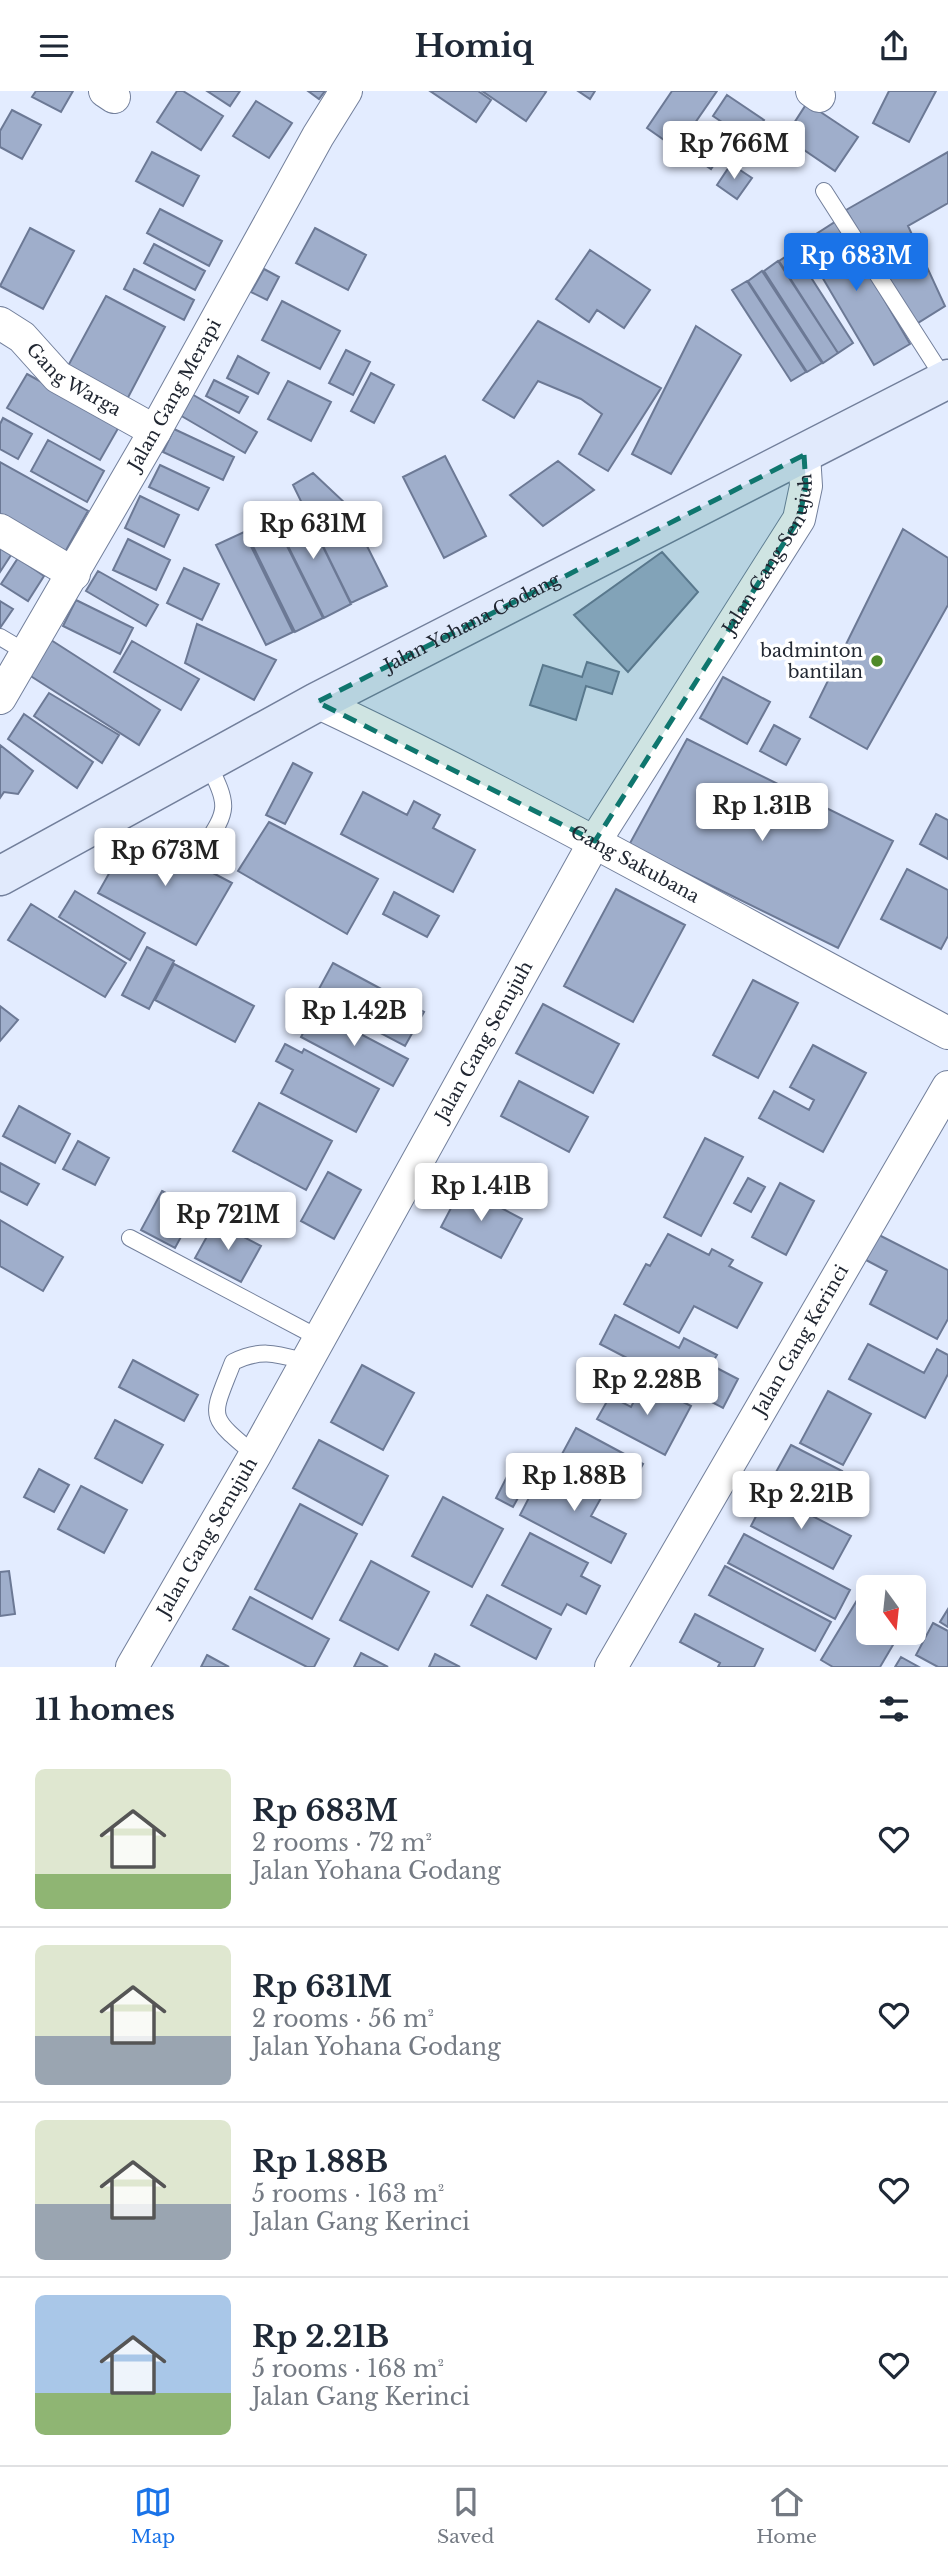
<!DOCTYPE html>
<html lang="en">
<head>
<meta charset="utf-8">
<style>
  body { margin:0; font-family:"Libre Baskerville",serif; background:#f6f6f7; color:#1f2937; height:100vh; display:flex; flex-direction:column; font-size:26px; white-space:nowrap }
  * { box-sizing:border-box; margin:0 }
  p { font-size:23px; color:#747a83 }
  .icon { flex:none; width:38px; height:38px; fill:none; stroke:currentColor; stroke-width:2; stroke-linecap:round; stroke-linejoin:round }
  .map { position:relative; height:1576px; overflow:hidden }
  .sheet { display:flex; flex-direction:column; background:#fff; flex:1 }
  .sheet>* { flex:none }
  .needle { width:46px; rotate:165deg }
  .buttons { position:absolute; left:856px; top:1484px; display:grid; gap:14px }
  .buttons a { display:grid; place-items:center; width:70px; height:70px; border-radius:10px; background:#fff; box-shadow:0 4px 18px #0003; font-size:35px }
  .price { position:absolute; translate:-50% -60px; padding:0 16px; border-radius:7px; background:#fff; color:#222; font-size:23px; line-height:46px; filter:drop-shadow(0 2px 4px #0008) }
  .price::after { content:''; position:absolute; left:50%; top:42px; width:21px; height:16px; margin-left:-10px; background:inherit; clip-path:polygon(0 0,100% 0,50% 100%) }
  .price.on { background:#1a73e8; color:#fff }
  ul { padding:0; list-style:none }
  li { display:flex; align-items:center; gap:21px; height:175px; padding:0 35px }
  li+li { border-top:2px solid #e0e1e3 }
  li span { display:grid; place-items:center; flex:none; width:196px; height:140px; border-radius:10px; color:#555 }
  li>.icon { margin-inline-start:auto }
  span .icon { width:84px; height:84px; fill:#fffc; stroke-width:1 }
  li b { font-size:30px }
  h2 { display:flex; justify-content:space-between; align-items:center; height:84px; padding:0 35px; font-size:30px }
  header { display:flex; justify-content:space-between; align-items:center; height:91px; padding:0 35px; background:#fff; font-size:32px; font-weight:800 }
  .tab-bar { display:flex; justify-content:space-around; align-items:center; height:98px; border-top:2px solid #e0e1e3; background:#fff; font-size:19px; color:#747a83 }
  .tab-bar a { display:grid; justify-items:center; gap:4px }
  .tab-bar .on { color:#1a73e8 }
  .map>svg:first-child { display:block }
</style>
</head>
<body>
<header><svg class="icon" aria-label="menu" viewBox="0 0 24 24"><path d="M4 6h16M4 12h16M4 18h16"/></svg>Homiq<svg class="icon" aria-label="share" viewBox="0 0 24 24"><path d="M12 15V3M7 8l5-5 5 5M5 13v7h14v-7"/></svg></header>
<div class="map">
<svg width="948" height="1576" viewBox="0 0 948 1576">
  <rect width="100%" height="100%" fill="#e3ecff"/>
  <path fill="#9faecb" stroke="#6c7995" stroke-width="2" d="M36 0H73L61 21 32 6Z
    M177 0H183L223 25 201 59 157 31Z
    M207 0H240L230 15Z
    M308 0H325L319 8Z
    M430 0H478L491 9 476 31Z
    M482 0H544L546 1 526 30Z
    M578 0H595L590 8Z
    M672 0H717L677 58 647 37Z
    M889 0H936L909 51 873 32Z
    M727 4 764 29 750 50 713 25Z
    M256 10 292 32 269 67 233 45Z
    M807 12 858 46 835 80 785 46Z
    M12 19 41 34 22 68 0 56V40Z
    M702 35 728 53 711 78 685 60Z
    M152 61 199 85 183 115 136 90Z
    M948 61V112L908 135 945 215 913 235 846 119Z
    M731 73 752 87 737 108 717 94Z
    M160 118 222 150 209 175 147 142Z
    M838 129 910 253 874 274 802 152Z
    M30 137 74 160 43 218 0 195Z
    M315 137 366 164 348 199 296 172Z
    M154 153 205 180 195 199 144 172Z
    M590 159 650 199 624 237 597 219 589 231 556 208Z
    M794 160 853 252 838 262 779 170Z
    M778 170 838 262 823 272 764 180Z
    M134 178 194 209 184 229 124 198Z
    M264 178 279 186 267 209 251 201Z
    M762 180 822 272 807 281 748 190Z
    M747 190 806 281 791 290 732 199Z
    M106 205 165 236 122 318 62 286Z
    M282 210 340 240 320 278 262 249Z
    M538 230 661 297 608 380 579 363 602 323 581 308 538 290 514 327 483 309Z
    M696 235 741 264 671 383 632 363Z
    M346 259 370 271 353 304 329 292Z
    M238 265 269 282 258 303 227 287Z
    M371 282 394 294 374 332 351 320Z
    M27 283 120 334 100 369 7 317Z
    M214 289 248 306 239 322 206 305Z
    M288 290 331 311 311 350 268 328Z
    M190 302 257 341 245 362 178 323Z
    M3 327 32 343 18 368 0 358V333Z
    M174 338 234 366 223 389 163 361Z
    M48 349 104 380 87 411 31 380Z
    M445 365 486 445 444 467 403 386Z
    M558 370 594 399 543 435 510 404Z
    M0 371 88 420 65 461 0 424Z
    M160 374 209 397 198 419 149 396Z
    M313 382 346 413 387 495 351 512 293 394Z
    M140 405 179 424 164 456 125 437Z
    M302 413 351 513 324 527 274 427Z
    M273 427 323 527 295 541 246 441Z
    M903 438 948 467V514L867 658 810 626Z
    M244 441 293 541 266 554 216 454Z
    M128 448 170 469 156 499 113 479Z
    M0 453 13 461 0 481Z
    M662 461 698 501 628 581 574 524Z
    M18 467 44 485 28 510 1 493Z
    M184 477 219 493 202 529 167 512Z
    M98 480 158 514 146 535 86 500Z
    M76 509 133 537 120 563 63 535Z
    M0 510 13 518 0 537Z
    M197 533 276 569 254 609 185 572Z
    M51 549 160 619 139 654 29 584Z
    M132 550 199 588 181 619 114 581Z
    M587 571 619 581 612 603 586 595 576 629 530 614 543 574 582 586Z
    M723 586 770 611 747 653 700 627Z
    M49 602 119 644 102 672 34 625Z
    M24 623 93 671 77 697 8 648Z
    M774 634 800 648 786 674 760 660Z
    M687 648 893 750 838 857 629 754Z
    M0 654 33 680 18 703 4 701 0 707Z
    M293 672 312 682 285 733 266 724Z
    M363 701 407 724 414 710 440 724 433 737 475 759 453 801 341 743Z
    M936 723 948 729V768L920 753Z
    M269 731 378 788 347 843 238 780Z
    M133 740 232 792 196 854 98 802Z
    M907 778 948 799V845L941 858 881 828Z
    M616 798 685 834 633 931 564 895Z
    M75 800 145 842 130 869 59 826Z
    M394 801 439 825 427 846 383 823Z
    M31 813 126 872 105 906 8 849Z
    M147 856 174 870 149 918 122 904Z
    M333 872 424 921 405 955 314 907Z
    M174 873 254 915 235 951 155 909Z
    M753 889 798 912 758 987 713 964Z
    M543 913 619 953 593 1002 516 962Z
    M0 915 18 929 0 950Z
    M315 919 408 968 393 995 301 946Z
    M285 953 302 962 304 958 379 998 356 1041 281 1002 293 979 276 970Z
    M813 954 866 982 823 1061 759 1027 774 1000 809 1019 814 1009 790 996Z
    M519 990 588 1026 569 1061 501 1025Z
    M259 1012 332 1050 306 1099 233 1060Z
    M19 1015 70 1043 55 1072 3 1045Z
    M705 1047 743 1066 701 1145 664 1126Z
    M78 1050 109 1067 95 1094 63 1078Z
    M0 1072 39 1093 27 1114 0 1100Z
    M328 1081 361 1099 334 1148 301 1130Z
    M748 1087 765 1096 751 1121 734 1112Z
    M780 1092 814 1110 786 1164 752 1146Z
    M462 1096 522 1128 501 1167 441 1136Z
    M162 1100 196 1118 175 1157 141 1139Z
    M0 1129 63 1166 43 1200 0 1175Z
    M215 1131 261 1155 241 1191 195 1167Z
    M668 1143 709 1164 712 1158 733 1169 729 1175 762 1192 737 1237 694 1215 679 1242 624 1213 646 1173 650 1175Z
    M877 1143 948 1179V1228L937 1248 870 1213 887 1180 864 1168Z
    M615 1224 679 1257 684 1247 717 1264 711 1274 738 1288 723 1317 600 1253Z
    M868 1253 924 1282 937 1258 948 1264V1283L925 1327 849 1288Z
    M133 1269 198 1304 184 1330 119 1296Z
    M362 1274 414 1302 383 1359 331 1331Z
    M644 1291 691 1315 665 1364 597 1328 610 1305 631 1316Z
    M828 1300 871 1323 843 1374 800 1352Z
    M115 1329 163 1354 142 1392 95 1367Z
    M576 1337 643 1373 629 1399 562 1363Z
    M319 1349 388 1385 362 1434 293 1397Z
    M791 1354 842 1380 822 1417 771 1390Z
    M515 1370 533 1380 513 1416 496 1407Z
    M558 1373 606 1398 591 1425 626 1443 611 1472 520 1424 535 1395 544 1399Z
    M39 1378 69 1394 54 1421 24 1406Z
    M81 1395 127 1419 104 1462 58 1438Z
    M768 1402 851 1445 833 1478 751 1435Z
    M443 1406 503 1438 472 1496 412 1465Z
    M300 1413 357 1443 312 1528 255 1498Z
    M530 1442 588 1472 581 1485 600 1495 586 1523 567 1513 561 1524 502 1494Z
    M744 1443 850 1499 835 1528 728 1472Z
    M371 1470 429 1501 398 1559 340 1529Z
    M725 1475 831 1531 815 1560 709 1504Z
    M9 1480 15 1523 0 1525V1481Z
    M487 1504 551 1538 536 1568 471 1534Z
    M250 1506 329 1548 314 1576H307L233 1538Z
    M859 1506 868 1512V1542H900L880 1576H833L821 1569Z
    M948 1518V1536L940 1531Z
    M695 1523 763 1558 754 1576H718L720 1572 680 1551Z
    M933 1532 948 1540V1576H938L916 1564Z
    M361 1562 388 1576H354Z
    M435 1563 460 1576H429Z
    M207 1564 229 1576H201Z
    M901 1566 919 1576H895Z"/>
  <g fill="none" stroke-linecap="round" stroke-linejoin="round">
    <defs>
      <path id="lane" d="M824 100 945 289
        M0 546 27 562
        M201 761C229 717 230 718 207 670
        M130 1147 319 1247
        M255 1364C206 1323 211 1328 233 1271 262 1257 277 1263 307 1271"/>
      <g id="street">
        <path d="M105 0 114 6"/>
        <path d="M812 0 819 5"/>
        <path id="s1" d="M0 232 22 246 58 286 155 340"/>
        <path d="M0 439 74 483"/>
        <path id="s2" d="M0 607 155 340 318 45 346 0"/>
        <path id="s3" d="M317 611C532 712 738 831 948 942"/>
        <path id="s4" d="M132 1576 255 1364 595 750 799 428 806 395 804 364"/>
        <path id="s5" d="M611 1576 948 996"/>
      </g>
      <g id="secondary">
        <path id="s6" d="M0 785 317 611 948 288"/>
      </g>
    </defs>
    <use href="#lane" stroke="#727f9b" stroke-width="18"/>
    <use href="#street" stroke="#727f9b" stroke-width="34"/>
    <use href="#secondary" stroke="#727f9b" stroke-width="41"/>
    <use href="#lane" stroke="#fff" stroke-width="16"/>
    <use href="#street" stroke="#fff" stroke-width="32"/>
    <use href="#secondary" stroke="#e1eafc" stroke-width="38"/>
  </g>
  <path fill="#0f766e" fill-opacity="0.2" stroke="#0f766e" stroke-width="5" stroke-dasharray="14 9" stroke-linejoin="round" d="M804 364 806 395 799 428 595 750 317 611Z"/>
  <circle fill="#4e8a29" stroke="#fff" stroke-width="2.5" cx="877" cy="570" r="7"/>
  <g text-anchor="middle" stroke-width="7" stroke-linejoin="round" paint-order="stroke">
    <g font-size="18" fill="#212732" stroke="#fff">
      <text dy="6" stroke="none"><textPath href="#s1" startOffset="94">Gang Warga</textPath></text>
      <text dy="6" stroke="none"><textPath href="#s2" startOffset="350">Jalan Gang Merapi</textPath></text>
      <text dy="6" stroke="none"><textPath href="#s4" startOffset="1284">Jalan Gang Senujuh</textPath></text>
      <text dy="6" stroke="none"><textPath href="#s6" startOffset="536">Jalan Yohana Godang</textPath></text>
      <text dy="6" stroke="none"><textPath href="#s3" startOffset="357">Gang Sakubana</textPath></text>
      <text dy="6" stroke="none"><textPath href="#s4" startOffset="718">Jalan Gang Senujuh</textPath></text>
      <text dy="6" stroke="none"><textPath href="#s5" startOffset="378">Jalan Gang Kerinci</textPath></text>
      <text dy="6" stroke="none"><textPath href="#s4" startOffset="150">Jalan Gang Senujuh</textPath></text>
    </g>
    <g font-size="18" fill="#212732" stroke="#fff" text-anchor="end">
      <text x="863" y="566">badminton<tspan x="863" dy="21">bantilan</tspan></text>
    </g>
  </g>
</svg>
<div class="buttons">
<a><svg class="needle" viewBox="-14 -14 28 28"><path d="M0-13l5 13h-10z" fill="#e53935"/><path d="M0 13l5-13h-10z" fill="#747a83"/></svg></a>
</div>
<b class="price" style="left:734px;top:90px">Rp 766M</b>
<b class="price on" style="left:856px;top:202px">Rp 683M</b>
<b class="price" style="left:313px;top:470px">Rp 631M</b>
<b class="price" style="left:762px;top:752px">Rp 1.31B</b>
<b class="price" style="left:165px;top:797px">Rp 673M</b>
<b class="price" style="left:354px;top:957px">Rp 1.42B</b>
<b class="price" style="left:481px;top:1132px">Rp 1.41B</b>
<b class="price" style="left:228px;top:1161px">Rp 721M</b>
<b class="price" style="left:647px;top:1326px">Rp 2.28B</b>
<b class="price" style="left:574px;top:1422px">Rp 1.88B</b>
<b class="price" style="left:801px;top:1440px">Rp 2.21B</b>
</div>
<section class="sheet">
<h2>11 homes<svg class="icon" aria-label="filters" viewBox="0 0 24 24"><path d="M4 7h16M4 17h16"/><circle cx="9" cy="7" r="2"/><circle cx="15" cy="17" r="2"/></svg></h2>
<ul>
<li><span style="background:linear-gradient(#dfe7d0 75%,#8fb573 0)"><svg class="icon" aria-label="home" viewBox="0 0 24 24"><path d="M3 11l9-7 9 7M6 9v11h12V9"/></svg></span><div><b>Rp 683M</b><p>2 rooms · 72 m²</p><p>Jalan Yohana Godang</p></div><svg class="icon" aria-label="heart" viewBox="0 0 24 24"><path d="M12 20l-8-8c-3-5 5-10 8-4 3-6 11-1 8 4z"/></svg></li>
<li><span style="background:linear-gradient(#dfe7d0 65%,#9aa5b1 0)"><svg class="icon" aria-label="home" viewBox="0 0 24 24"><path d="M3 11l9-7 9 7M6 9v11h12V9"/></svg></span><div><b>Rp 631M</b><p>2 rooms · 56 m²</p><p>Jalan Yohana Godang</p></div><svg class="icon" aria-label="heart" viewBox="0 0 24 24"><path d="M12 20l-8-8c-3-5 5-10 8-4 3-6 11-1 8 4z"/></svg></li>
<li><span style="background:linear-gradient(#dfe7d0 60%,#9aa5b1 0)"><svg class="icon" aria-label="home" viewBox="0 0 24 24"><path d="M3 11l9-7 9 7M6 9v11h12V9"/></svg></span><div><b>Rp 1.88B</b><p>5 rooms · 163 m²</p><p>Jalan Gang Kerinci</p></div><svg class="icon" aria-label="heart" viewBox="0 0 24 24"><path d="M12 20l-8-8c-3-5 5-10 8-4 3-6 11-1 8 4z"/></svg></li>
<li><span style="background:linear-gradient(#a9c7e8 70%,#8fb573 0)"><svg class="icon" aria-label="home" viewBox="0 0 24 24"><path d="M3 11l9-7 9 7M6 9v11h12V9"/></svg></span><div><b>Rp 2.21B</b><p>5 rooms · 168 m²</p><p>Jalan Gang Kerinci</p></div><svg class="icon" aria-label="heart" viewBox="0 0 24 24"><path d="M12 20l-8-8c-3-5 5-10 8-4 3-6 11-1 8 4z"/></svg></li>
</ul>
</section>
<nav class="tab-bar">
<a class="on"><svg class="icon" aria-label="map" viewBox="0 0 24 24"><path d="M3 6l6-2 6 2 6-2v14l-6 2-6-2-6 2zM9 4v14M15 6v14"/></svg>Map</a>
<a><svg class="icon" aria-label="saved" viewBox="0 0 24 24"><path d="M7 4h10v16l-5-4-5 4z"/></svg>Saved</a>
<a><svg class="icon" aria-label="home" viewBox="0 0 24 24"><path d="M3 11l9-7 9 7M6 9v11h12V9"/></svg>Home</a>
</nav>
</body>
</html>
